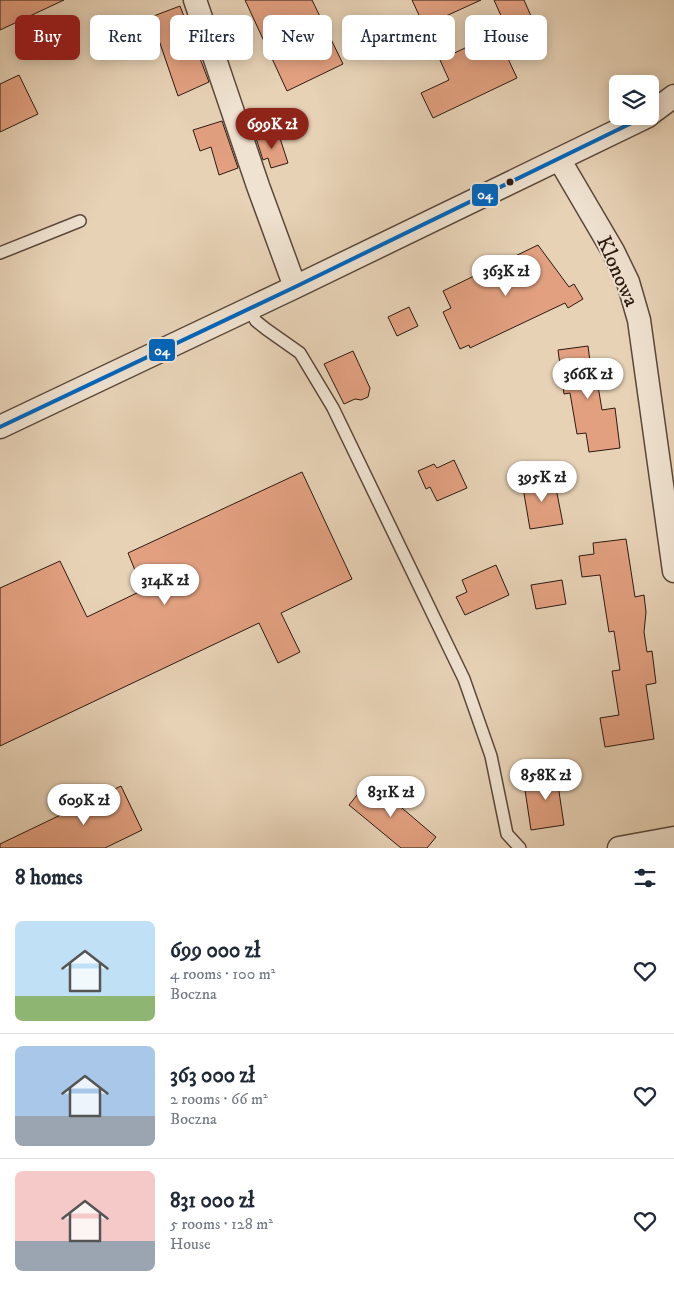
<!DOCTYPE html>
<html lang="en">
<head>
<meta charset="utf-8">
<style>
  body { margin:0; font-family:"IM FELL DW Pica",serif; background:#f6f6f7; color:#1f2937; height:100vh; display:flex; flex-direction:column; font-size:19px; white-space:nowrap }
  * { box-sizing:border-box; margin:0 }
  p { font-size:16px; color:#747a83 }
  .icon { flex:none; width:28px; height:28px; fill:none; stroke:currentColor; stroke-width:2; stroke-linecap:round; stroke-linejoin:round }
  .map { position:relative; height:848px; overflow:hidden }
  .panel { display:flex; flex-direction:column; background:#fff; flex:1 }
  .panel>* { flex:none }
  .banner { position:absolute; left:15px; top:15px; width:645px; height:45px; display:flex; gap:10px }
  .fabs { position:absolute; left:609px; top:75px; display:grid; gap:10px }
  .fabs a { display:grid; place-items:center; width:50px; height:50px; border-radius:8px; background:#fff; box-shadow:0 2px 12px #0003; font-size:25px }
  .price { position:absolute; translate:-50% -42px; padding:0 11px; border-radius:18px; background:#fff; color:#222; font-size:16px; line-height:32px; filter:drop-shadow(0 1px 2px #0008) }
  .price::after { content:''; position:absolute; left:50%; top:30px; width:15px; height:11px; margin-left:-8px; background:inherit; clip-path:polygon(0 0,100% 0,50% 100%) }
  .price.active { background:#8f2418; color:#fff }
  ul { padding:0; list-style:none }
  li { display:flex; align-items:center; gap:15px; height:125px; padding:0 15px }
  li+li { border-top:1px solid #e0e1e3 }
  li span { display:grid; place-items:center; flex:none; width:140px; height:100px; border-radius:8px; color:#555 }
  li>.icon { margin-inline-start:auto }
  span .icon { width:60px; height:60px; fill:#fffc; stroke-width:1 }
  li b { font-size:21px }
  h2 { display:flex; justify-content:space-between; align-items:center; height:60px; padding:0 15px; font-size:21px }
  .pill { padding:0 18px; border-radius:8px; background:#fff; box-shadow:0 2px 12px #0003; font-size:18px; line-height:45px }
  .pill.active { background:#8f2418; color:#fff }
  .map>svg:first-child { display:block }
</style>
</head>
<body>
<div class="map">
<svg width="674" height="848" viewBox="0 0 674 848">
  <rect width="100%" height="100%" fill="#e7d2b6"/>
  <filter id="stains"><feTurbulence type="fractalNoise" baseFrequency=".004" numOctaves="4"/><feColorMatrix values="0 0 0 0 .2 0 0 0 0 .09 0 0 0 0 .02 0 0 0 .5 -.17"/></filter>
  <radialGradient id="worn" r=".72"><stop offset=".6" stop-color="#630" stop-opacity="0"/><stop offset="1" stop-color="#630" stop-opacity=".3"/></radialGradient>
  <path fill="#e2a080" stroke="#2c1a11" d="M0 0H64L0 30Z
    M245 0H312L343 64 287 91Z
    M412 0H481L424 26Z
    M494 0H524L531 16 506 27Z
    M180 6 209 82 178 96 151 17Z
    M496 33 517 78 433 118 421 93 449 80 440 60Z
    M19 75 38 114 0 132V84Z
    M222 121 238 168 219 175 211 147 200 151 193 130Z
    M278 132 288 163 271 168 268 158 263 160 256 138Z
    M538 245 569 287 574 284 583 299 568 308 565 303 470 348 469 345 460 349 443 312 451 308 443 291Z
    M409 307 418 326 397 336 388 317Z
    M588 346 591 369 595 368 602 410 615 408 620 448 589 452 586 433 577 434 570 393 564 394 558 350Z
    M353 351 370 388 368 397 361 400 355 399 344 404 324 364Z
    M454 460 467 488 437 501 430 487 426 489 418 471 434 464 437 468Z
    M302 472 352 579 281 613 300 652 278 663 259 623 0 746V588L60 561 87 617 143 590 128 553Z
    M554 478 563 524 530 529 522 482Z
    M626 539 635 597 644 595 646 612 644 632 647 652 652 651 656 683 646 685 654 739 605 747 600 718 619 715 612 671 620 670 614 631 609 632 600 575 582 577 579 556 594 554 593 543Z
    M496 565 509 595 465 615 456 597 467 592 462 580Z
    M562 580 566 604 536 609 531 585Z
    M558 766 561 784 558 785 564 825 531 830 525 790 541 787 538 769Z
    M369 780 436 837 427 848H401L349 805Z
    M121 786 142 830 105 848H0V844Z"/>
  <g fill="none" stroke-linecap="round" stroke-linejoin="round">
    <defs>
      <path id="service" d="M0 253 80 221
        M249 309 256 321 266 329 300 353 333 408 464 679 491 756 507 834 520 848"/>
      <path id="minor" d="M195 0 258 186 295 287
        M650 114 674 96
        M559 159 613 251 628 282 639 320 674 571
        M0 427 295 287 648 116
        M619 848 674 838"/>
    </defs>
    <use href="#service" stroke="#5b483a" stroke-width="14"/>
    <use href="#minor" stroke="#5b483a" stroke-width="25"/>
    <use href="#service" stroke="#efe2d0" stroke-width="11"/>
    <use href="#minor" stroke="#efe2d0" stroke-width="22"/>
    <defs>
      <path id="bus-1" d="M0 427 295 287 646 116"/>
    </defs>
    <use href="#bus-1" stroke="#efe2d0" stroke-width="8"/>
    <use href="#bus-1" stroke="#0065bd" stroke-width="4"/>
  </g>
  <circle fill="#2c1a11" stroke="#efe2d0" stroke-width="2" cx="510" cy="182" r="4.5"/>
  <g text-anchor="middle" stroke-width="4" stroke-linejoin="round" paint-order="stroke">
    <g font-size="21" fill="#2c1a11" stroke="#efe2d0">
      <text transform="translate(618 271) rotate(66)" y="7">Klonowa</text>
    </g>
  </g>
  <g stroke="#efe2d0" stroke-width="2">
    <rect x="471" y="183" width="28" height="24" rx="5" fill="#0065bd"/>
    <rect x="148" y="338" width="28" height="24" rx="5" fill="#0065bd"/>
  </g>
  <g font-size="14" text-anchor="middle" font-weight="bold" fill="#fff">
    <text x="485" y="199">04</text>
    <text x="162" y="355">04</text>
  </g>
  <rect width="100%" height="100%" filter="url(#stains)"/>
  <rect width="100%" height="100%" fill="url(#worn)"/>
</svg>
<div class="fabs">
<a><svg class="icon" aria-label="layers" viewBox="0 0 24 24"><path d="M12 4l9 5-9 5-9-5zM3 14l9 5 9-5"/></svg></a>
</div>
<b class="price active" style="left:272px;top:150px">699K zł</b>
<b class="price" style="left:506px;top:297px">363K zł</b>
<b class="price" style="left:588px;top:400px">366K zł</b>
<b class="price" style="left:542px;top:503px">395K zł</b>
<b class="price" style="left:165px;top:606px">314K zł</b>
<b class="price" style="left:546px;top:801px">858K zł</b>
<b class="price" style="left:391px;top:818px">831K zł</b>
<b class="price" style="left:84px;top:826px">609K zł</b>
<div class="banner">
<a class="pill active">Buy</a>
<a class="pill">Rent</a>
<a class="pill">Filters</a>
<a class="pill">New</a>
<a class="pill">Apartment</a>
<a class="pill">House</a>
</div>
</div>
<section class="panel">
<h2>8 homes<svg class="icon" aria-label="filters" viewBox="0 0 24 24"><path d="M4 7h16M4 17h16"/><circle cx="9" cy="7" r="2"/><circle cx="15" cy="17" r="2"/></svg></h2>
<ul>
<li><span style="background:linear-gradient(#bfe0f5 75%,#8fb573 0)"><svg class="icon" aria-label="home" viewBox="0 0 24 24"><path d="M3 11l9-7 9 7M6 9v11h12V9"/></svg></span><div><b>699 000 zł</b><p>4 rooms · 100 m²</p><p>Boczna</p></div><svg class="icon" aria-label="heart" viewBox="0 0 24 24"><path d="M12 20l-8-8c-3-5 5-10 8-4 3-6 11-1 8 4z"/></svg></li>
<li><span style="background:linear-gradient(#a9c7e8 70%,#9aa5b1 0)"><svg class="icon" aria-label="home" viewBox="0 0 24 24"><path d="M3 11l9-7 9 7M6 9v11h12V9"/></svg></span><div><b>363 000 zł</b><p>2 rooms · 66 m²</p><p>Boczna</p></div><svg class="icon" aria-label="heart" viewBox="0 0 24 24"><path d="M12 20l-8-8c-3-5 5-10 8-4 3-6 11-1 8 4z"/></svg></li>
<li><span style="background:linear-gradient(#f6c9c9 70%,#9aa5b1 0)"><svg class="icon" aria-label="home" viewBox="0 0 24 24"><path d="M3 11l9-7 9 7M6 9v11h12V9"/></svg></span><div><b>831 000 zł</b><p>5 rooms · 128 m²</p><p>House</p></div><svg class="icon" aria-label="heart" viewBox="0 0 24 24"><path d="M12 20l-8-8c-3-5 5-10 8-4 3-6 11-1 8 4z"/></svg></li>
</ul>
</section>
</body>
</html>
